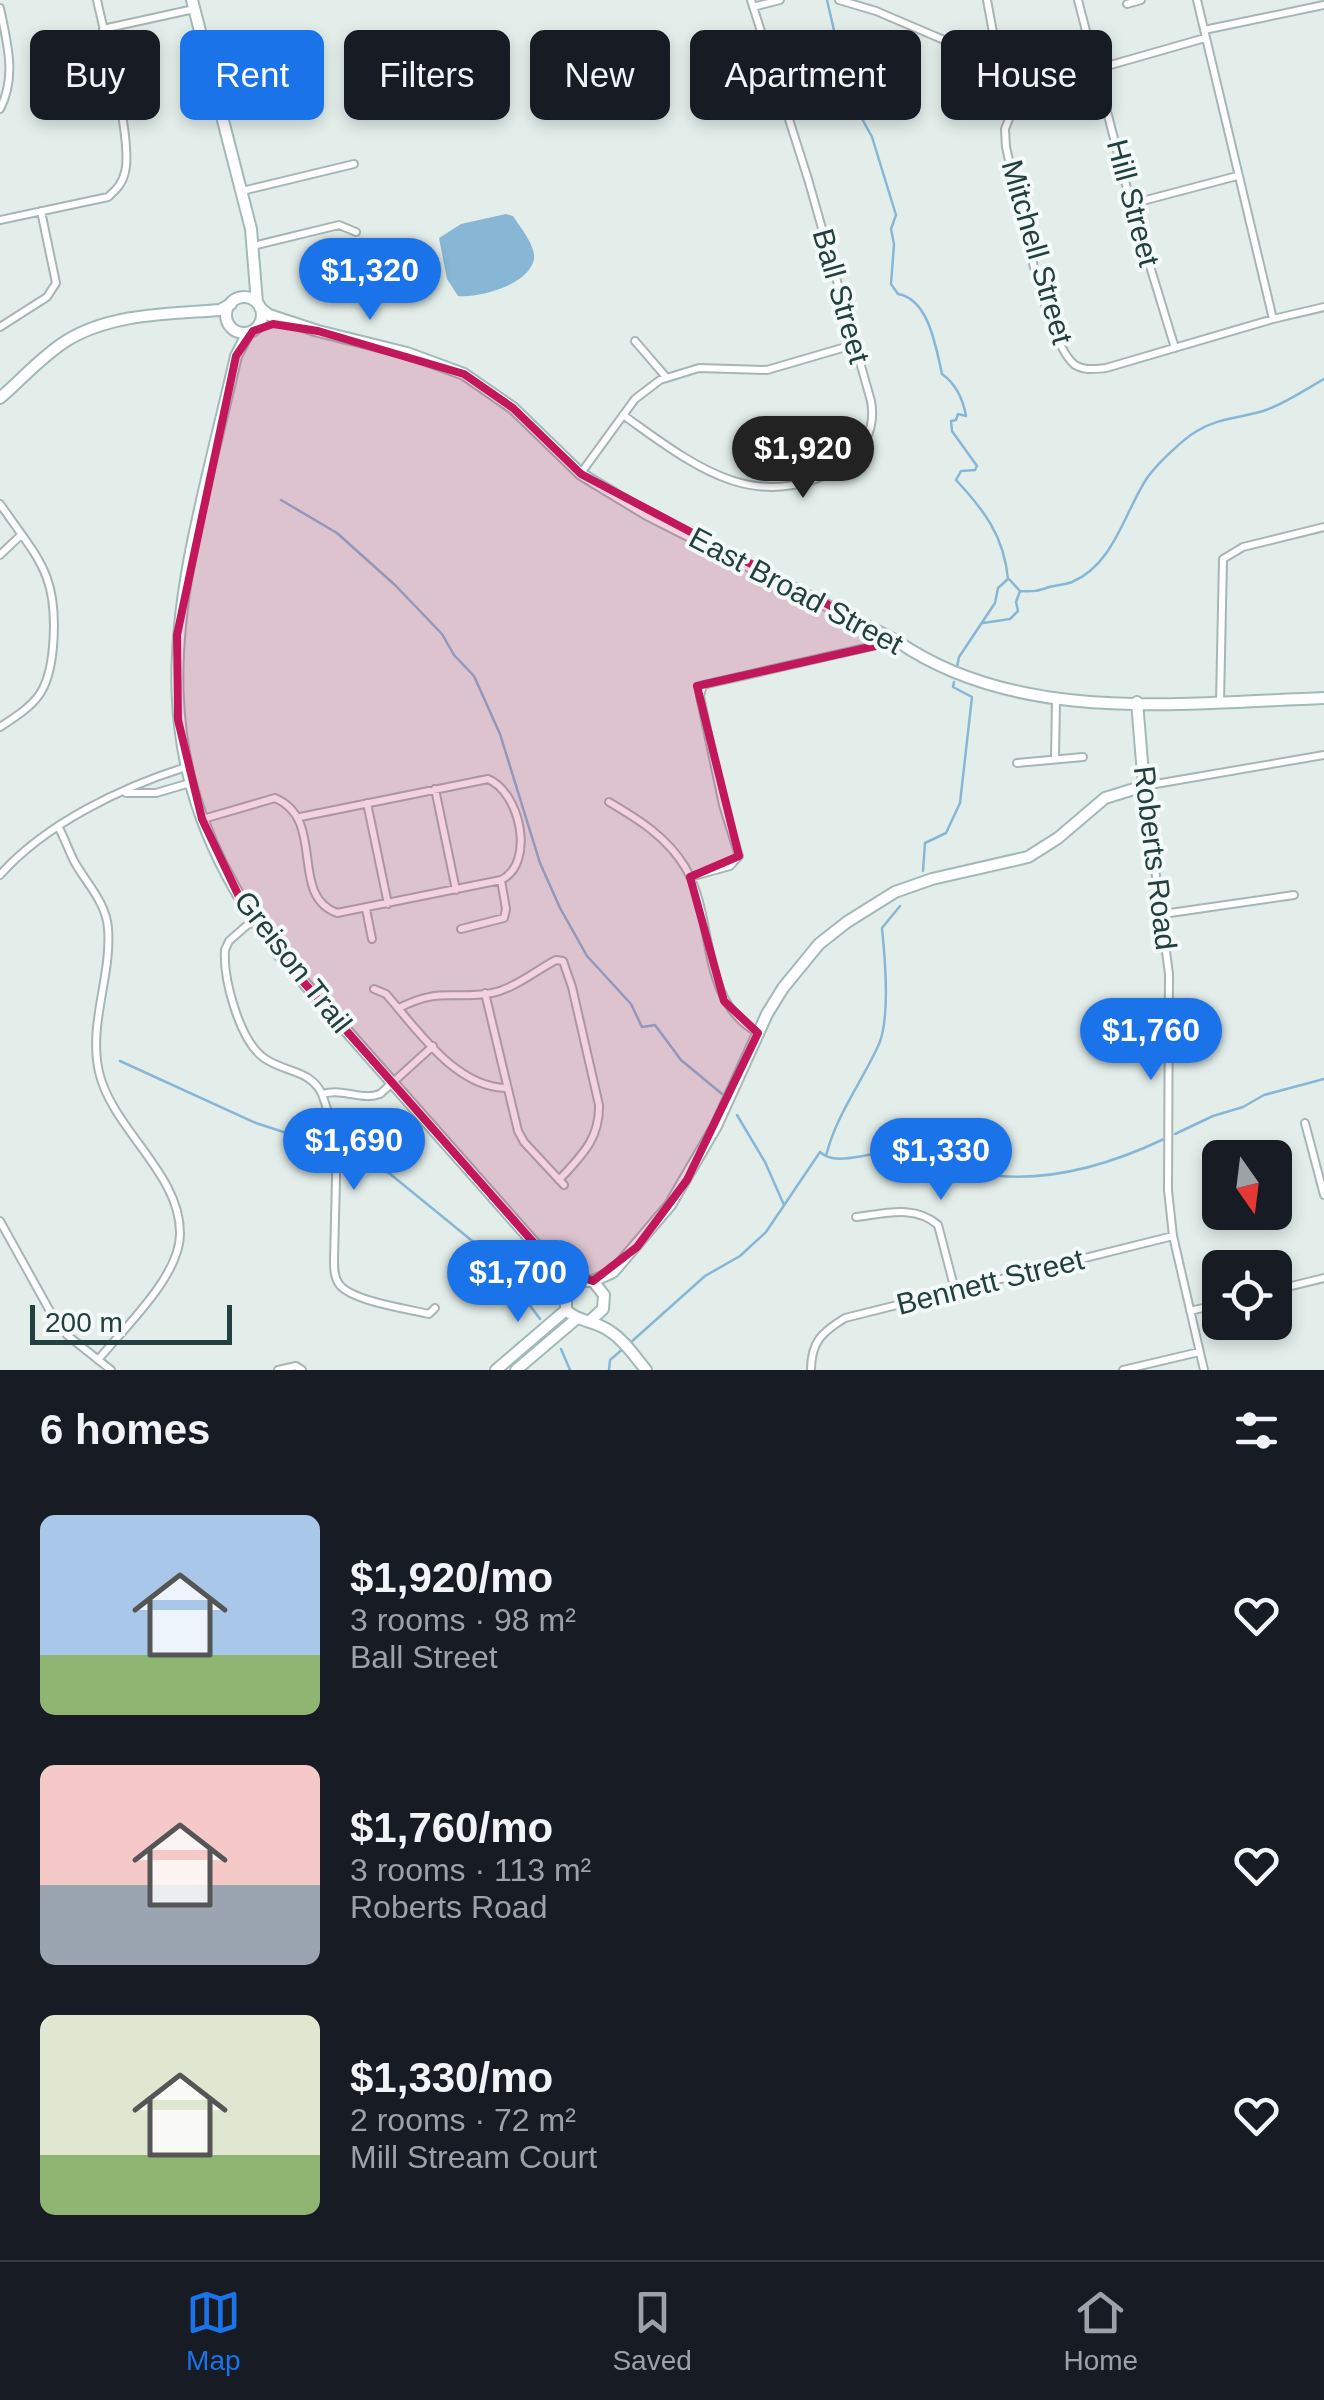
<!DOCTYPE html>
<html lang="en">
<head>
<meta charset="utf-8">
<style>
  body { margin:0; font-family:Helvetica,sans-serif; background:#20242c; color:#f1f3f6; height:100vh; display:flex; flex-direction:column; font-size:38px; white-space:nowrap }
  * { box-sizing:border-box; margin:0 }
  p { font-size:32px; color:#9ea1a6 }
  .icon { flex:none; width:55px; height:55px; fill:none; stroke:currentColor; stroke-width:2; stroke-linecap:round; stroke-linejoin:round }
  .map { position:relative; height:1370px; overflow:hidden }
  .sheet { display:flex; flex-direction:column; background:#171b24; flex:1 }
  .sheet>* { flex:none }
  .hud { position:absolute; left:30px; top:30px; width:1265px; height:90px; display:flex; gap:20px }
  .needle { width:65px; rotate:166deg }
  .fabs { position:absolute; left:1202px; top:1140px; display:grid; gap:20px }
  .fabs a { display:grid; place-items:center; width:90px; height:90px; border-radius:15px; background:#171b24; box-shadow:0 5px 15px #0003; font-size:50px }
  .scale { position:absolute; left:30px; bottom:25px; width:202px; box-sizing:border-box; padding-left:10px; border:5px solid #21403f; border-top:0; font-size:28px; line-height:35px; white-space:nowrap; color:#21403f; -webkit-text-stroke:8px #f4faf8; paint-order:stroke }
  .price { position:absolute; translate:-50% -85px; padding:0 22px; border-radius:35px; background:#1a73e8; color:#fff; font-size:32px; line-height:65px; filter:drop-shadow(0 2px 5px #0008) }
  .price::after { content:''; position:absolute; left:50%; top:60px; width:30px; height:22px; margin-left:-15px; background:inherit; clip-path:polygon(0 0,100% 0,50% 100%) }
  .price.active { background:#222; color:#fff }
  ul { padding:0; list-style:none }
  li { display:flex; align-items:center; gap:30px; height:250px; padding:0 40px }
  li span { display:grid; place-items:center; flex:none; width:280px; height:200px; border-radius:15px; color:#555 }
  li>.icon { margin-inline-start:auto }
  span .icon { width:120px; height:120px; fill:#fffc; stroke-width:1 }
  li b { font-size:42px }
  h2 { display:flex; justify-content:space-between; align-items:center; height:120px; padding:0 40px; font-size:42px }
  .pill { padding:0 35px; border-radius:15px; background:#171b24; box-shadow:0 5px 15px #0003; font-size:35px; line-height:90px }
  .pill.active { background:#1a73e8; color:#fff }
  .menu { display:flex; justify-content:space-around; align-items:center; height:140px; border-top:2px solid #363941; background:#171b24; font-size:28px; color:#9ea1a6 }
  .menu a { display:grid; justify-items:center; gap:5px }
  .menu .active { color:#1a73e8 }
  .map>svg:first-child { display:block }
</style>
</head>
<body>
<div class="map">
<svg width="1324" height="1370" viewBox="0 0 1324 1370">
  <rect width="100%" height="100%" fill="#e3eeeb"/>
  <path fill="#88b7d5" d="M506 214 513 216C520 227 536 246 534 259 529 285 480 298 458 296L447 279 439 238 461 224Z"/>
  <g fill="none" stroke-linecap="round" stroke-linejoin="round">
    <path stroke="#88b7d5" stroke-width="2.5" d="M827 0 849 95 872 137 896 215 891 229 894 244 891 284 898 294C929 299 936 348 942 374 956 384 963 399 966 416L958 414 956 420 951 421 952 431 977 466 975 470 961 471 956 480C984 510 1004 536 1008 579L998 588 995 603 959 657 957 667
      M281 500 337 533 395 585 442 634 454 655 474 676 500 734 540 863 560 908 587 956 631 1004 642 1027 655 1025 681 1060 722 1094
      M1009 579 1020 591
      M983 623 1010 619 1018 611 1016 602 1020 591C1033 592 1038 591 1049 587 1057 585 1064 585 1072 582 1114 564 1124 513 1147 478 1156 465 1183 439 1197 431 1218 418 1240 418 1263 411 1285 404 1304 390 1324 379
      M923 871 925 843 946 833 960 803 972 697 953 687 954 682
      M120 1061 256 1123 329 1147 389 1173 498 1262 540 1319
      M737 1115 765 1162 784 1205
      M1175 1134 1213 1116 1243 1107 1264 1095 1324 1079
      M826 1156C836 1115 862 1082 879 1044 890 1018 885 957 882 928L900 906
      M630 1343 705 1276 740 1256 766 1232 820 1152C837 1167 865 1152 886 1154 917 1156 947 1168 977 1173 1040 1185 1107 1166 1164 1139
      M561 1349 570 1370
      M609 1370 610 1360 624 1348"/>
    <defs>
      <path id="street" d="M839 0 876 11 1026 75 1079 74 1205 38
        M987 0 999 65
        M1078 0 1131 204 1175 348
        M1197 0 1273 319
        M1127 4 1141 0
        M753 7 780 0
        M0 8C7 43 17 76 0 109
        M103 29 194 9
        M1204 30 1324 5
        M1026 75 1005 129 1006 147C1016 189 1045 343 1075 365 1085 371 1095 369 1106 368L1273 319 1324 307
        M242 191 354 164
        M1131 204 1237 176
        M0 220 108 197C117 189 122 184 125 172 133 140 105 37 97 0
        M253 246 339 225 356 232
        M0 327 47 297 56 283 41 211
        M635 341 666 377
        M623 415C692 464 755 517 841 467 864 453 876 428 871 401L808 179 751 0
        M581 473 635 399 660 380 699 368 767 370 856 344
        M0 504C39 560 59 575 53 647 49 693 37 703 0 727
        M0 555 21 535
        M1220 702 1223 559 1243 547 1324 527
        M1055 759 1056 699
        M1017 763 1083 757
        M435 789 456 890
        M126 793H156L190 783
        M609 802C638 819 667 837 685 867 717 921 697 998 758 1033
        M367 803 388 904
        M203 819 275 798C327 820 288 895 337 913L501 880C536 863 520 792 488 779L300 817
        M58 826C64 837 68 849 74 861 86 883 106 902 108 928 112 976 88 1024 99 1072 112 1129 181 1174 180 1234 180 1276 124 1328 98 1360
        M0 875C45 824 122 787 186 767
        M690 877 730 866 739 856 723 805 700 696 703 685 895 641
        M366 909 372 939
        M1163 914 1294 895
        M253 920 229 941 225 950C223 980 240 1041 264 1058 285 1073 310 1069 322 1094
        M461 929 504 918 506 909 501 880
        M374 989 386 994C417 1029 455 1087 506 1088
        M485 993 518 1131 524 1142 564 1185
        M399 1008C440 987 452 1000 492 993 515 988 535 971 556 960L563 961 572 987 599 1105C600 1139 581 1156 559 1180
        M433 1046 380 1094C361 1101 346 1088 322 1094L337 1138 334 1260C334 1268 334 1277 339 1284 351 1301 408 1309 429 1314L435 1308
        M1305 1123 1324 1195
        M336 1135 353 1131 368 1134
        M856 1217C883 1214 915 1204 938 1225L955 1290
        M0 1221 51 1313 67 1335 111 1370
        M1275 1290 1324 1278
        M1190 1311 1220 1304
        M278 1370 296 1366 302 1370
        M811 1370C811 1342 822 1332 845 1318L1173 1236
        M1123 1370 1199 1352
        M1204 1370 1173 1236 1168 1190 1169 974 1144 786 1324 755"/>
      <path id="secondary" d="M192 0 251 229 257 303
        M226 315a18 18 0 1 1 36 0a18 18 0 1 1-36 0Z
        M260 308 269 315 318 331 407 353 464 374 513 408 581 474 647 514 897 641C1018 725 1183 703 1324 698
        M248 333 236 356C184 586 119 741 276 951L556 1268 566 1291
        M0 398C22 379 41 357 66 341 111 313 169 314 220 310L231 304
        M593 1281 613 1272 670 1205 716 1126 767 1014 783 988 819 944 847 922 895 892 932 879 1028 857 1058 838 1105 798 1144 786 1137 702
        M591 1320 603 1309 604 1295 593 1281H577L566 1291V1310C579 1323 596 1320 611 1332 625 1341 635 1357 646 1370
        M496 1370 566 1310
        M516 1370 576 1319"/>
    </defs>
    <use href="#street" stroke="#a5b6b4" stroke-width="10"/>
    <use href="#secondary" stroke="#a1bab7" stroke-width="14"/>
    <use href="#street" stroke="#fff" stroke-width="6"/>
    <use href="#secondary" stroke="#fff" stroke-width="10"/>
  </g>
  <path fill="#c2185b" fill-opacity="0.2" stroke="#c2185b" stroke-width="8" stroke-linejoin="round" d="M273 324 318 331 464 374 513 408 581 474 897 641 697 686 739 856 690 877 724 1001 758 1033 687 1180 637 1247 593 1281 556 1268 276 951 244 907 202 819 178 720 177 635 236 356 253 331Z"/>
  <g text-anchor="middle" stroke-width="8" stroke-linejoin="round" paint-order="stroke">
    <g font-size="30" fill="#21403f" stroke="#f4faf8">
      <text transform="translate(1133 203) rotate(75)" y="10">Hill Street</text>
      <text transform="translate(1037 252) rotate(74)" y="10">Mitchell Street</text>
      <text transform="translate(841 296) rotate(74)" y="10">Ball Street</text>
      <text transform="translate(796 591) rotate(28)" y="10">East Broad Street</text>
      <text transform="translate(1155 858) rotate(83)" y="10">Roberts Road</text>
      <text transform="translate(293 962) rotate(52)" y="10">Greison Trail</text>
      <text transform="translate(990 1282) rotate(-14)" y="10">Bennett Street</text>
    </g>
  </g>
</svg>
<div class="fabs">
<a><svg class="needle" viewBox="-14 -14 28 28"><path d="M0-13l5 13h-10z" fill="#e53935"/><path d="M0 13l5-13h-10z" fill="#9ea1a6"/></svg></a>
<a><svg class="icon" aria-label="locate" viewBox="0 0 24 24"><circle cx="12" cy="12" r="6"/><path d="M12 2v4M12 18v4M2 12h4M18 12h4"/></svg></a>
</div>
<div class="scale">200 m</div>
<b class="price" style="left:370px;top:323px">$1,320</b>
<b class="price active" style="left:803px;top:501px">$1,920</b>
<b class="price" style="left:1151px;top:1083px">$1,760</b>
<b class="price" style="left:354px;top:1193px">$1,690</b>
<b class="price" style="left:941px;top:1203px">$1,330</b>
<b class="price" style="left:518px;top:1325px">$1,700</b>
<div class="hud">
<a class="pill">Buy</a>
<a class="pill active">Rent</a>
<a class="pill">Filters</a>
<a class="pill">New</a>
<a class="pill">Apartment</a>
<a class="pill">House</a>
</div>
</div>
<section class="sheet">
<h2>6 homes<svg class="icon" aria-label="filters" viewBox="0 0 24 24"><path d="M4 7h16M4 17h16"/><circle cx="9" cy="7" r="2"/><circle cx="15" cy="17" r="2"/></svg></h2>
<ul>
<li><span style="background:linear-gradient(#a9c7e8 70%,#8fb573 0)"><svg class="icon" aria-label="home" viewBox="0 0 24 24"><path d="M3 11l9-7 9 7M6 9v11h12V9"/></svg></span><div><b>$1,920/mo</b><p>3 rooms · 98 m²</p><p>Ball Street</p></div><svg class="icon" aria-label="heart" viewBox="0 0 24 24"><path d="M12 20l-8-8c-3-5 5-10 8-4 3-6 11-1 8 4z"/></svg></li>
<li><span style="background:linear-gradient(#f6c9c9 60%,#9aa5b1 0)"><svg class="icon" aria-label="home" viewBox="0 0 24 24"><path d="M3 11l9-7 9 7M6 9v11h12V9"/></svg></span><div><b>$1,760/mo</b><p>3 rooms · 113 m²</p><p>Roberts Road</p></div><svg class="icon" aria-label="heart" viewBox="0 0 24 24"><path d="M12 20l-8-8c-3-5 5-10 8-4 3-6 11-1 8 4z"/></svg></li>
<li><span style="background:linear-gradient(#dfe7d0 70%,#8fb573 0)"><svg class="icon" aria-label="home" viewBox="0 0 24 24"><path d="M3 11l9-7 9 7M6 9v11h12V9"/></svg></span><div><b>$1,330/mo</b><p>2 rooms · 72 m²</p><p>Mill Stream Court</p></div><svg class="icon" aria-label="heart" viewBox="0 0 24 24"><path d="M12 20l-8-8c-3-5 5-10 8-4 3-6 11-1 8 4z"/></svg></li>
</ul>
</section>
<nav class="menu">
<a class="active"><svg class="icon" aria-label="map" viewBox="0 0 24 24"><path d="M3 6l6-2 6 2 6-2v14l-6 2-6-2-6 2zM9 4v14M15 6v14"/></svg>Map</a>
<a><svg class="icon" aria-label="saved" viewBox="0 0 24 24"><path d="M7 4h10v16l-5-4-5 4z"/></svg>Saved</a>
<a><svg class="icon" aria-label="home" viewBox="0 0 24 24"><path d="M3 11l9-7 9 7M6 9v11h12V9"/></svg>Home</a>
</nav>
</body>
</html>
